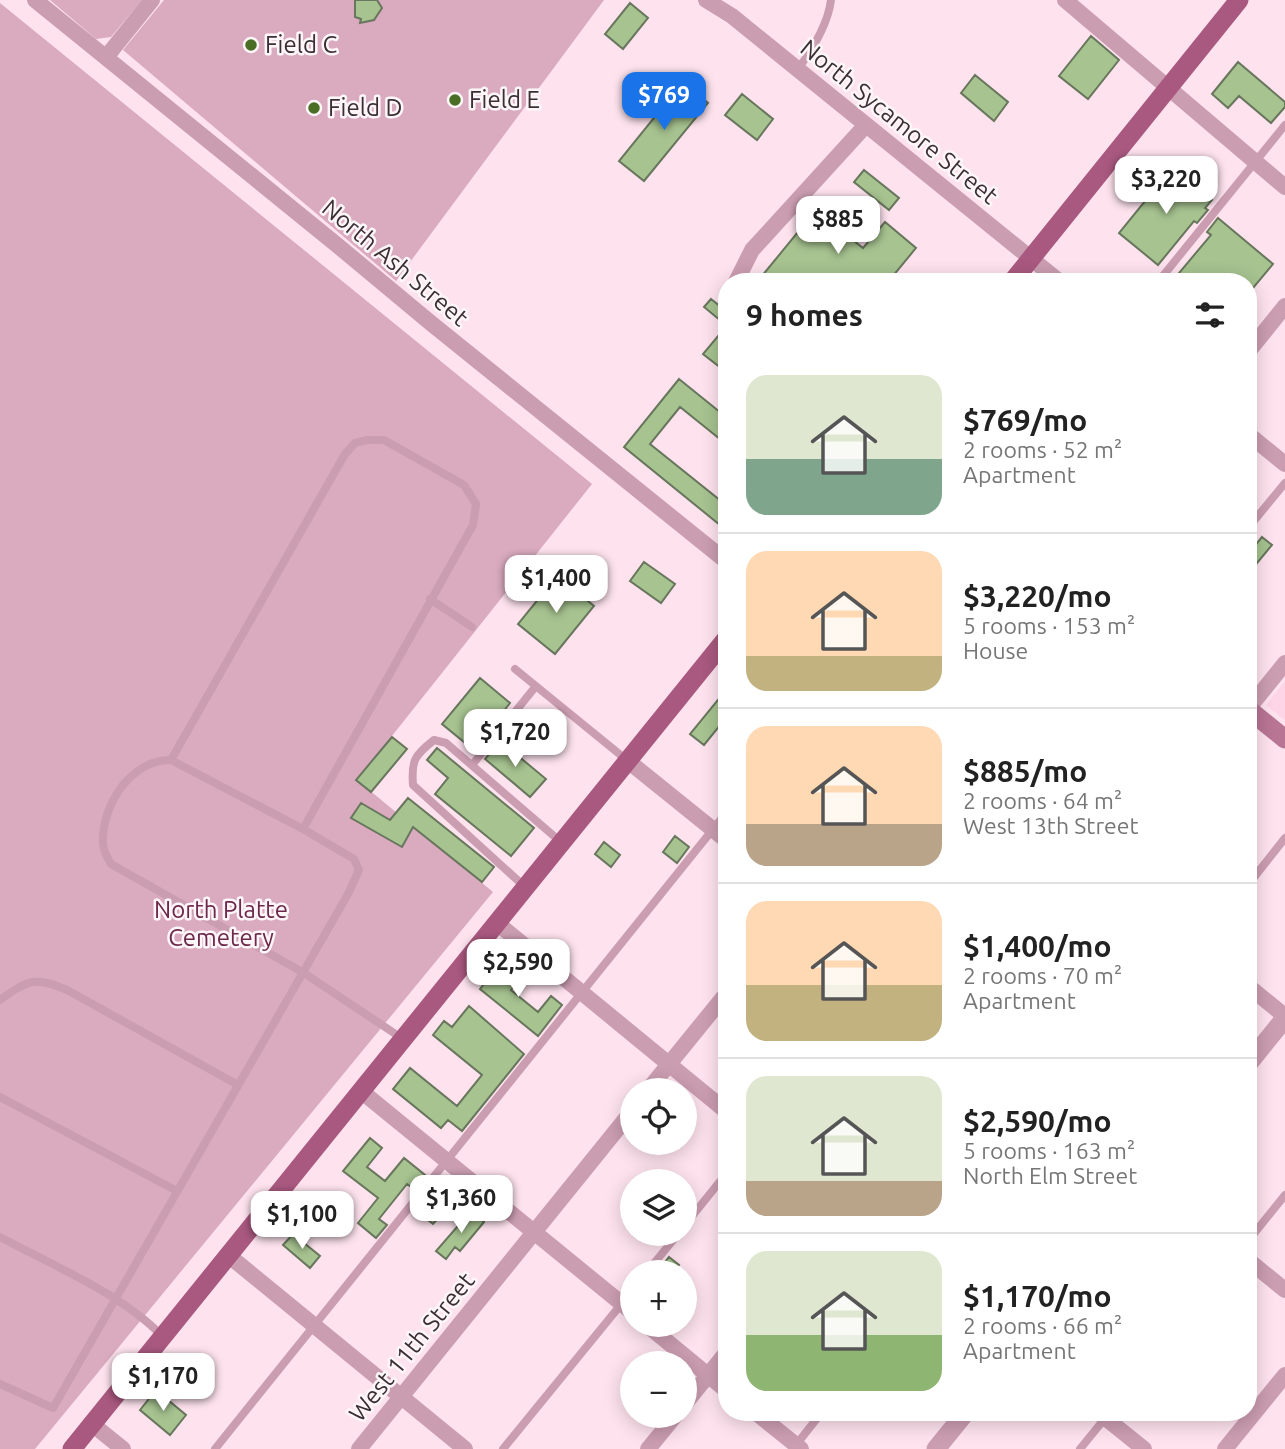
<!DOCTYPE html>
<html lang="en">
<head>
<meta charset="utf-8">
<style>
  body { margin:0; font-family:Ubuntu,sans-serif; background:#f2f2f2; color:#222; height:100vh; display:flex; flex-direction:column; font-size:26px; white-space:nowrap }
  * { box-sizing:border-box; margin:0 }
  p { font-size:23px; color:#767676 }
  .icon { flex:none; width:38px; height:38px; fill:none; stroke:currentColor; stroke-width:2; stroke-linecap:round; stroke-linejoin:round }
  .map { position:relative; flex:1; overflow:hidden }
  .drawer { position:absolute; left:718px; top:273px; width:539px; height:1148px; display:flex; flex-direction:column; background:#fff; border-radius:28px; box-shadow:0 4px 18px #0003 }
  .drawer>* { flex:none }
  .buttons { position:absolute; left:620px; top:1078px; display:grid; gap:14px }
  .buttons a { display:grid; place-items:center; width:77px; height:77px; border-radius:50%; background:#fff; box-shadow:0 4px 18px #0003; font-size:35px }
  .price { position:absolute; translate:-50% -60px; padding:0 16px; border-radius:14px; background:#fff; color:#222; font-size:23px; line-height:46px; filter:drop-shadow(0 2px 4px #0008) }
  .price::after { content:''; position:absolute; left:50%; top:42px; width:21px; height:16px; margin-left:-10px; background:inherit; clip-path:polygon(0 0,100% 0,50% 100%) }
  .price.on { background:#1a73e8; color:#fff }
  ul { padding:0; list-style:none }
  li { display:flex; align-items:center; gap:21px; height:175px; padding:0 28px }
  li+li { border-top:2px solid #e0e0e0 }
  li span { display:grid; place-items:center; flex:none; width:196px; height:140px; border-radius:21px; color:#555 }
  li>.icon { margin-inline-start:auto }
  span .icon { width:84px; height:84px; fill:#fffc; stroke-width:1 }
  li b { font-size:30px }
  h2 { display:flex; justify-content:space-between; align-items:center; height:84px; padding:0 28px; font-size:30px }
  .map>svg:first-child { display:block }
</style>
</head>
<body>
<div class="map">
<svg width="1285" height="1449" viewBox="0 0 1285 1449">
  <rect width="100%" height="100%" fill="#fee3ee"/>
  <path fill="#fed5e6" d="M1285 681V720L1266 705Z"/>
  <path fill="#daaabf" d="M50 0H142L111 37 96 39Z
    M164 0H604L396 281 123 50Z
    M0 3 592 484 357 780 493 892 35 1449H0Z"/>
  <path fill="#a7c390" stroke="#68765d" stroke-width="2" d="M355 0H377L382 8 374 20 360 23 361 19 355 17Z
    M630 3 648 18 623 49 605 34Z
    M1091 36 1119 60 1088 99 1059 76Z
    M1238 62 1285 102V107L1271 123 1239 96 1228 108 1212 94Z
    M975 75 1008 102 994 121 961 93Z
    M683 82 708 103 644 181 619 161Z
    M742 94 773 119 757 140 725 115Z
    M1172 168 1212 200 1205 208 1208 210 1197 223 1194 221 1158 265 1119 233Z
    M864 170 899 198 889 210 854 182Z
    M816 210 863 248 885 222 916 248 888 282H757Z
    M1218 218 1273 264 1248 294V282H1190L1179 273 1211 235 1207 232Z
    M711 299 726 311 721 321 704 307Z
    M718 336 726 342V361L721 368 703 354Z
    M679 379 726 417V444L680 407 650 444 726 505V530L624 447Z
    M1262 537 1272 545 1248 574V554Z
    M644 562 675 584 661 603 630 581Z
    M557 576 594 606 555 654 518 624Z
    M480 678 510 703 488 731 490 733 475 751 442 724Z
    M726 690V718L704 745 690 734Z
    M392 737 407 749 371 792 356 780Z
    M500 741 546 779 530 797 485 759Z
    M437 748 534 828 511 856 435 794 448 778 427 760Z
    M408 798 494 867 482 882 413 827 402 847 351 818 361 803 390 820Z
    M675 836 689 847 677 863 663 852Z
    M604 842 620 855 611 867 595 854Z
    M503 960 522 976 511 990 538 1012 551 996 562 1005 538 1036 480 989Z
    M469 1006 524 1054 462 1131 448 1120 441 1128 393 1089 410 1068 457 1106 482 1075 433 1035 444 1021 452 1027Z
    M370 1138 382 1148 367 1167 385 1181 404 1158 425 1175 414 1189 407 1184 379 1219 387 1225 376 1238 358 1223 378 1198 343 1171Z
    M432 1204 443 1213 433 1224 423 1216Z
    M471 1211 484 1222 460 1251 455 1247 446 1259 436 1251Z
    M293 1234 320 1256 310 1268 283 1245Z
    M669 1257 679 1265 673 1272H657Z
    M156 1390 186 1415 170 1435 140 1410Z"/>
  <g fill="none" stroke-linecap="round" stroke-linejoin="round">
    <path stroke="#cb9db1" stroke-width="8" d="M798 69C812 50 828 24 831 0
      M1158 282 1285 125
      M1248 528 1285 483
      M430 599 472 627
      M515 669 628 761
      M171 760 345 454 355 443 367 440H384L464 485 476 504 473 525 303 829
      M472 765 536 686
      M1248 885 1285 838
      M525 887 413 785C411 760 415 755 434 740L446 743 562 843
      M0 1000C29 979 36 976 69 991L238 1085
      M0 1097 177 1191
      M684 1226 726 1174
      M0 1237C52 1265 122 1294 162 1336
      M1248 1241 1285 1195
      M647 1272 678 1234
      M0 1384 53 1408 348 894 359 870 354 859 303 829 171 760C131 759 101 806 103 844 103 851 108 858 111 864L304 973 403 1039
      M796 1445 822 1412
      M215 1449 726 813
      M503 1449 632 1291
      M1080 1449 1106 1417"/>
    <path stroke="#cb9db1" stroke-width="16" d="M35 0 337 245 432 324 726 561
      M706 0 732 16 1060 282
      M1065 0 1285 187
      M107 56 152 0
      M736 282 752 250 866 125
      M1248 352 1285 306
      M1248 434 1285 464
      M1248 709 1285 663
      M628 761 726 840
      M497 923 726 1111
      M1248 986 1285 1016
      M648 1090 726 994
      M361 1091 632 1312
      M228 1255 465 1449
      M1248 1260 1285 1290
      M647 1325 726 1390
      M684 1405 726 1353
      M755 1412 801 1449
      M1098 1412 1144 1449
      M92 1424 123 1449
      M359 1449 632 1111
      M648 1449 675 1416
      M1225 1449 1285 1375"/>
    <path stroke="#cb9db1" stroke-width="19" d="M1248 1064 1285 1018
      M936 1449 966 1412"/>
    <path stroke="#b97594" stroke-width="19" d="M1248 709 1285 739"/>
    <path stroke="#a9587f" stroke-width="19" d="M1012 282 1239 0
      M72 1449 726 639"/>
  </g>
  <g fill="#4b6e26" stroke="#fdf6f9" stroke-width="2.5">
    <circle cx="251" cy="45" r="7"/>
    <circle cx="455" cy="100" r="7"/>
    <circle cx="314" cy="108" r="7"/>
  </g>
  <g text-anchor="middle" stroke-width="5" stroke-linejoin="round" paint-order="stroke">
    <g font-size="24" fill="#3b2f34" stroke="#fdf6f9" text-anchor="start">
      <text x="265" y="53">Field C</text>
      <text x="469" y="108">Field E</text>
      <text x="328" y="116">Field D</text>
    </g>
    <g font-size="24" fill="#3b2f34" stroke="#fdf6f9">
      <text transform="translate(899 122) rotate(39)" y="8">North Sycamore Street</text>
      <text transform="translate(395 263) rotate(40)" y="8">North Ash Street</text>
      <text transform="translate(412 1347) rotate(-51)" y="8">West 11th Street</text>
    </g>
    <g font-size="24" fill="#6d284b" stroke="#fdf6f9">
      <text x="221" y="918">North Platte<tspan x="221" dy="28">Cemetery</tspan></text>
    </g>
  </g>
</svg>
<div class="buttons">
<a><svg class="icon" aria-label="locate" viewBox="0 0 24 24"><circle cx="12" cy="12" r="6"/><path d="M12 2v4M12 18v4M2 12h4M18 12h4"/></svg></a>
<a><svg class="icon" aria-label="layers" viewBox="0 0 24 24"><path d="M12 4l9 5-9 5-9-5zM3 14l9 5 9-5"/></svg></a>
<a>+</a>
<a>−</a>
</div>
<b class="price on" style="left:664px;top:132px">$769</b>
<b class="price" style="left:1166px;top:216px">$3,220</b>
<b class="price" style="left:838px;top:256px">$885</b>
<b class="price" style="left:556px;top:615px">$1,400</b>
<b class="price" style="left:515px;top:769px">$1,720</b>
<b class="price" style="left:518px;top:999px">$2,590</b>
<b class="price" style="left:461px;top:1235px">$1,360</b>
<b class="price" style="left:302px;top:1251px">$1,100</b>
<b class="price" style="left:163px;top:1413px">$1,170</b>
<section class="drawer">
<h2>9 homes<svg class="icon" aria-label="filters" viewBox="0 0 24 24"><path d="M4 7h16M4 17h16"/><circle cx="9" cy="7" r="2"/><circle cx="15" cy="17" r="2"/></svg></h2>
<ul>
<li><span style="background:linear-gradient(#dfe7d0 60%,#7fa58c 0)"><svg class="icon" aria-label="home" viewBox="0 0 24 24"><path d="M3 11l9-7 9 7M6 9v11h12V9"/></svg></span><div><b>$769/mo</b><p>2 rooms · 52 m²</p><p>Apartment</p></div></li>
<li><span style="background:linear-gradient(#ffd9b3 75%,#c2b280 0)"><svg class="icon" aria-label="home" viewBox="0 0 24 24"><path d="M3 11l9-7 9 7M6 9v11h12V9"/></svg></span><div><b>$3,220/mo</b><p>5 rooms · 153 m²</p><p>House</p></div></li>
<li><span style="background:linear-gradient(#ffd9b3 70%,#b9a48a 0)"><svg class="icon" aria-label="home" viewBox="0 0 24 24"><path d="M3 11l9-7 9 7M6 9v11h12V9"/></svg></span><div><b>$885/mo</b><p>2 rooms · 64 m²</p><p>West 13th Street</p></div></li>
<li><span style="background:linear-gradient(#ffd9b3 60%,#c2b280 0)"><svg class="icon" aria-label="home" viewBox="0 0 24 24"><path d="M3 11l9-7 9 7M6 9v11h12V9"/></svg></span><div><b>$1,400/mo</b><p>2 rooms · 70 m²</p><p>Apartment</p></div></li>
<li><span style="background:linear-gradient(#dfe7d0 75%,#b9a48a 0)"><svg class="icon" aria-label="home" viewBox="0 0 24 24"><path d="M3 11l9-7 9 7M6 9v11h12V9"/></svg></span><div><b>$2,590/mo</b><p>5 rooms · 163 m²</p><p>North Elm Street</p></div></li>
<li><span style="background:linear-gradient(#dfe7d0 60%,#8fb573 0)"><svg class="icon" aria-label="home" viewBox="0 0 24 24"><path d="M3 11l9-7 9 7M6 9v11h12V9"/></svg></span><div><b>$1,170/mo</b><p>2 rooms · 66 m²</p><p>Apartment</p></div></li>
</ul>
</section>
</div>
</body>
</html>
